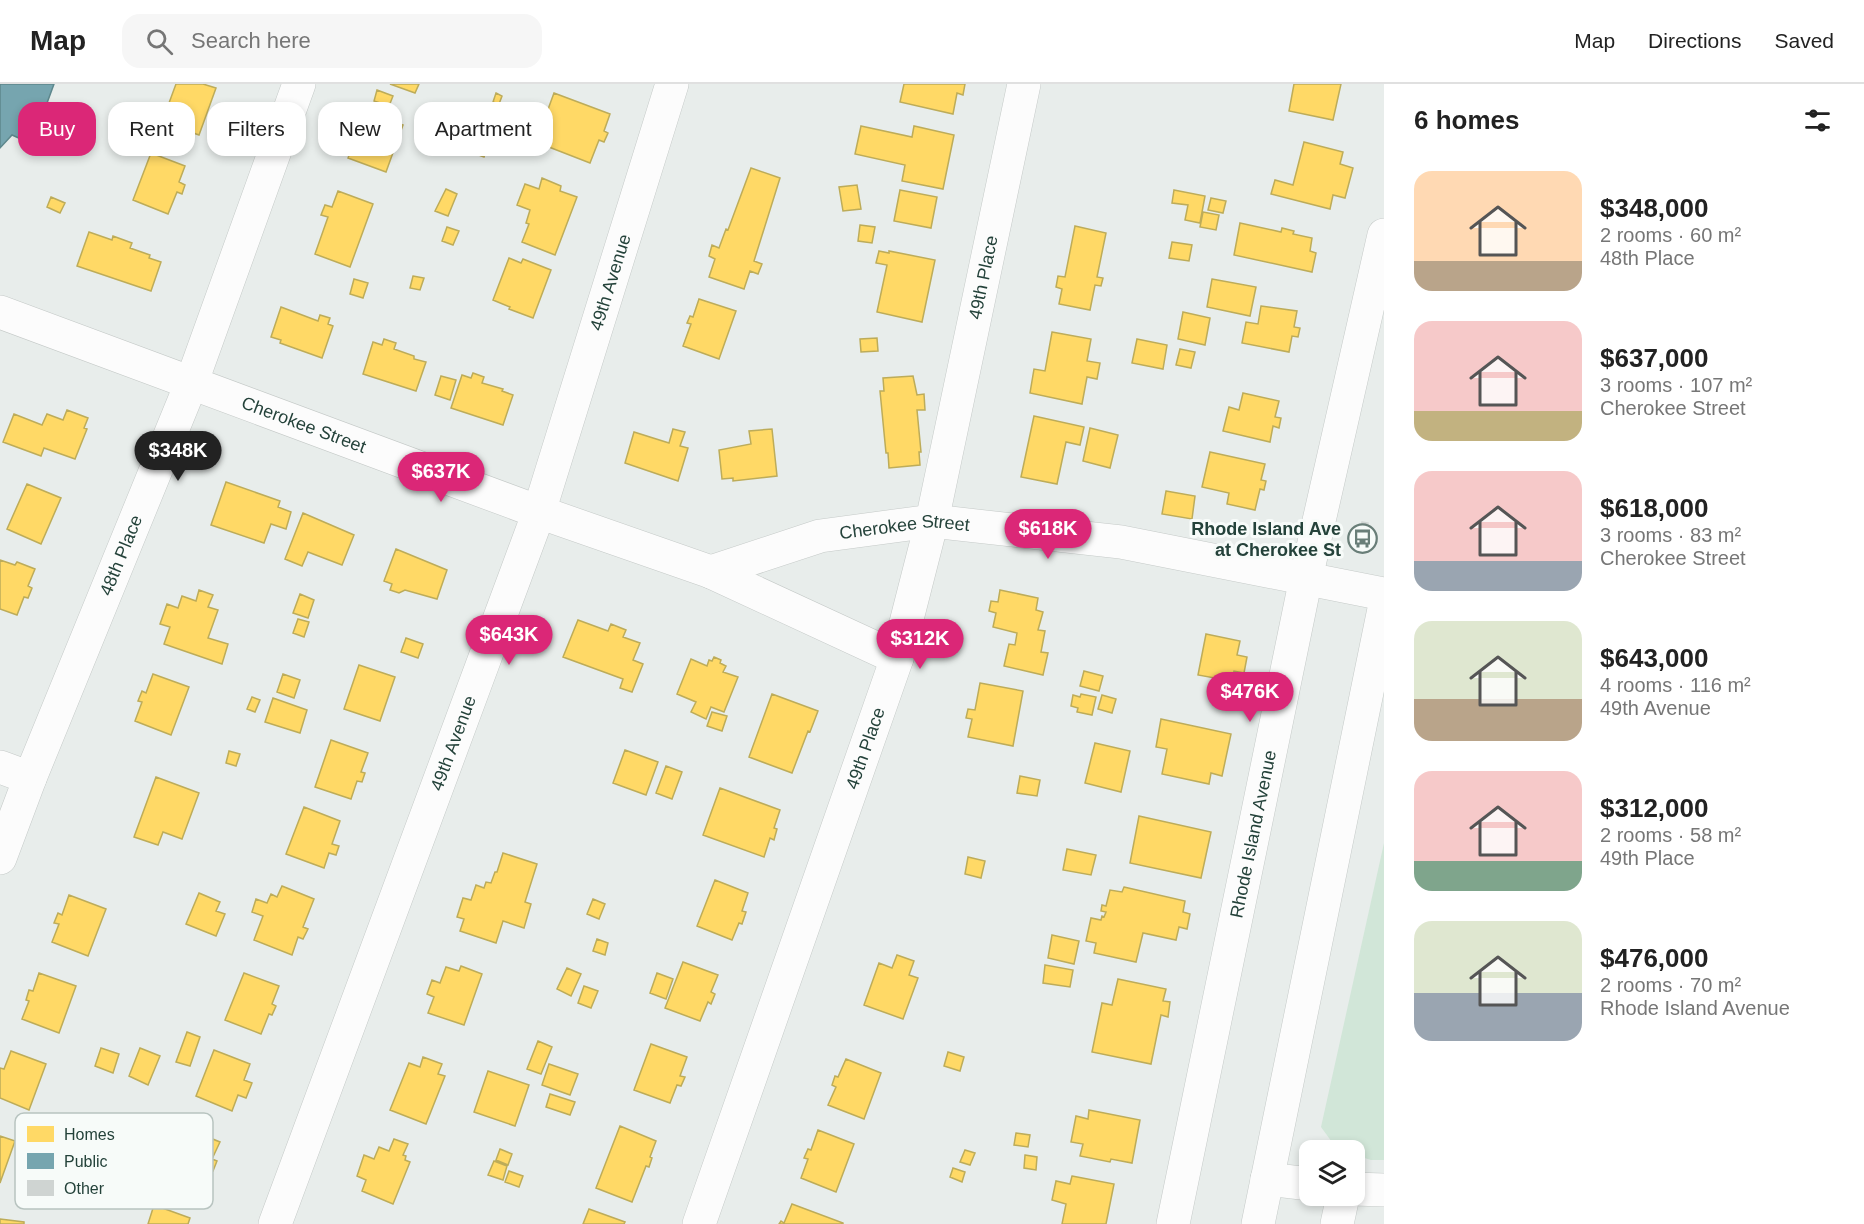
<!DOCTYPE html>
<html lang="en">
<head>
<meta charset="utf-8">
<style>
  body { margin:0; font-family:Arial,sans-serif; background:#f6f6f6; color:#222; height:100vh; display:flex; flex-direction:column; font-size:22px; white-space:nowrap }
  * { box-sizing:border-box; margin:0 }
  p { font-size:20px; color:#767676 }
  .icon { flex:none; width:33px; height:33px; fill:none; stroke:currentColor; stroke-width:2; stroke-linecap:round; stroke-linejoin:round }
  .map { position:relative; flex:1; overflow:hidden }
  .sheet { display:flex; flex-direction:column; background:#fff; width:480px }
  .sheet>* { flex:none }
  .guide { position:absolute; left:18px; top:18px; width:570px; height:54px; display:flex; gap:12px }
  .buttons { position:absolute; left:1299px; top:1056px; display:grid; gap:12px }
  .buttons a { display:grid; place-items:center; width:66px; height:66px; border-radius:12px; background:#fff; box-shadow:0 3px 9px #0003; font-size:30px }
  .price { position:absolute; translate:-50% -51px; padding:0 14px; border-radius:21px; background:#db2777; color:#fff; font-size:20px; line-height:39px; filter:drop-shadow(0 2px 3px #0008) }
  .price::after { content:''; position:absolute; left:50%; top:36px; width:18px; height:14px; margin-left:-9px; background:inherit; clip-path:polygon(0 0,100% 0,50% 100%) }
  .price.active { background:#222; color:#fff }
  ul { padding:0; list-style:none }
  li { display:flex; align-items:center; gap:18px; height:150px; padding:0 30px }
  li span { display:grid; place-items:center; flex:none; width:168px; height:120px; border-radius:18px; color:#555 }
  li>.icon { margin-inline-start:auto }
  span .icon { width:72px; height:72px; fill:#fffc; stroke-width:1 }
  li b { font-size:26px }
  h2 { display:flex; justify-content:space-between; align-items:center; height:72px; padding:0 30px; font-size:26px }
  .tag { padding:0 21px; border-radius:18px; background:#fff; box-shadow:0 3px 9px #0003; font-size:21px; line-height:54px }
  .tag.active { background:#db2777; color:#fff }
  header { display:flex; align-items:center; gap:36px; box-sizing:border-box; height:84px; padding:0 30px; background:#fff; border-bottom:2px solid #e0e0e0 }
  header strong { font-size:28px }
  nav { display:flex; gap:33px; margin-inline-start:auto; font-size:21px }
  .search { width:420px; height:54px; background:#f6f6f6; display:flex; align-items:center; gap:15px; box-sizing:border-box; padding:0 21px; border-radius:18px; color:#767676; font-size:22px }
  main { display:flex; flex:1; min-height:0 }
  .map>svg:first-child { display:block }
</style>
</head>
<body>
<header>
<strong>Map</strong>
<div class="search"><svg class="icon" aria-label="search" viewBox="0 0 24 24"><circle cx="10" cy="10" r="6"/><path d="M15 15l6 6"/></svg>Search here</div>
<nav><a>Map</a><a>Directions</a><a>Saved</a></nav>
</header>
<main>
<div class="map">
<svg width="1384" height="1140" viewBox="0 0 1384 1140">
  <rect width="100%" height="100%" fill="#e8edeb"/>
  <path fill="#d1e6d8" d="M1384 759V1076H1371L1355 1071 1354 1066 1337 1065 1321 1043Z"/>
  <path fill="#ffd966" stroke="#bdac59" stroke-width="1.5" d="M176 0H203L216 4 199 51 162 38Z
    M390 0H419L415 9Z
    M904 0H965L963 11 957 9 953 30 900 18Z
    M1294 0H1341L1333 36 1289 27Z
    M377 6 393 12 389 22 374 17Z
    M496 9 502 12 499 20 493 18Z
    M554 9 610 30 604 47 608 49 604 58 599 56 590 79 536 58Z
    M366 28 403 41 386 88 348 74Z
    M474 41 483 45 478 57 469 54Z
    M484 42 497 46 493 60 479 56Z
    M861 42 912 53 914 42 954 51 943 105 902 97 905 81 855 70Z
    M1304 58 1343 68 1340 80 1353 84 1345 114 1333 111 1330 125 1271 110 1275 96 1293 101Z
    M479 59 488 61 484 73 476 70Z
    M151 69 185 82 179 98 185 101 182 110 177 108 168 130 133 116Z
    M751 84 780 94 754 177 762 180 758 190 750 187 744 205 709 193 715 175 709 172 712 161 719 164 726 145 728 146Z
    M542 94 561 102 560 107 577 113 555 171 522 158 529 140 526 139 530 126 517 121 525 100 539 105Z
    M857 101 861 125 843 127 839 103Z
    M446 105 457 110 448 132 435 127Z
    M900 106 937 113 931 144 894 137Z
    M1174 106 1205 112 1200 139 1185 136 1188 121 1172 119Z
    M338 107 373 120 350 183 315 170 328 133 321 131 325 121 332 123Z
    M51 113 65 119 60 129 47 123Z
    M1211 114 1226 117 1223 129 1208 126Z
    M1203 128 1219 131 1216 146 1200 143Z
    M1240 139 1281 148 1282 144 1294 147 1293 150 1312 154 1310 167 1316 169 1312 188 1234 171Z
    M860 141 875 143 872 159 858 157Z
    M1075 142 1106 149 1097 193 1103 194 1101 202 1095 201 1090 226 1059 220 1062 205 1056 203 1058 192 1065 193Z
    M447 143 459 147 453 161 442 157Z
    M89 148 112 156 113 152 132 159 130 164 150 171 149 174 161 178 151 207 77 182Z
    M1172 158 1192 161 1189 177 1169 174Z
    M879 167 889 169V167L935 176 922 238 877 228 887 181 876 179Z
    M509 174 521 179 523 175 551 186 533 234 509 225 510 223 493 216Z
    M413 192 424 194 420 206 410 204Z
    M354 195 368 199 363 214 350 210Z
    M1212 195 1256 203 1250 232 1207 223Z
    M699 215 736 227 719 275 683 262 691 240 687 239 690 232 693 233Z
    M1261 222 1297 227 1294 243 1300 244 1298 253 1292 252 1289 268 1242 259 1246 238 1258 240Z
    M281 223 318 237 320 231 330 234 328 240 333 242 322 274 280 259 281 256 271 253Z
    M1183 228 1210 234 1205 261 1178 255Z
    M1052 248 1091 255 1087 277 1100 279 1097 295 1087 293 1082 320 1030 309 1034 285 1045 287Z
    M877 254 878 267 861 268 860 255Z
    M384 255 396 259 394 265 414 272V275L426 278 416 307 363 290 373 258 382 261Z
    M1137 255 1167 261 1163 285 1132 279Z
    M1180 265 1195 268 1191 284 1176 281Z
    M473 289 484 293 482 299 503 305 502 307 513 311 503 341 451 324 462 291 471 294Z
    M441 292 456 296 450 316 435 311Z
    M913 292 917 311 924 310 925 326H917L921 368H919L920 381 889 384 888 369H886L880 307H884L883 294Z
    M1243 309 1279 317 1275 333 1281 334 1279 344 1273 342 1270 358 1223 347 1229 323 1239 326Z
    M67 326 88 334 84 344 87 345 75 375 44 364 41 372 3 358 14 330 42 341 47 330 63 336Z
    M1034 332 1084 343 1080 361 1066 358 1057 400 1021 393Z
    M1090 344 1118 351 1110 384 1083 377Z
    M673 345 685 348 680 362 688 364 678 397 625 379 634 348 669 359Z
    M772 345 777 392 733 397V394L722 395 719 366 751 360 749 347Z
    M1210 368 1265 380 1261 396 1266 397 1264 406 1260 405 1255 426 1227 420 1229 409 1202 403Z
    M226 398 280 417 278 423 291 428 286 445 271 440 264 459 211 441Z
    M27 400 61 414 41 460 7 445Z
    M1166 407 1195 412 1192 435 1162 430Z
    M303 429 354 451 342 481 308 468 302 482 285 475Z
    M396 465 447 486 437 515 405 506 399 509 390 506 392 500 384 497Z
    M0 476 15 481 17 478 35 485 28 502 32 504 28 514 24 513 17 531 0 525Z
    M199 506 213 511 208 523 218 526 208 554 228 560 222 580 164 560 170 543 160 540 167 520 178 524 182 512 196 517Z
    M1000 506 1038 514 1036 526 1043 528 1038 546 1045 547 1041 568 1048 569 1043 591 1004 582 1009 560 1015 561 1017 549 993 543 996 529 989 527 991 517 998 518Z
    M300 510 314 516 308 534 293 529Z
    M298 535 309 538 304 553 293 549Z
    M578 536 608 547 611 540 626 546 623 553 640 559 633 576 643 580 632 608 620 604 623 595 563 573Z
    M1206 550 1240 557 1237 571 1247 573 1244 589 1234 587 1231 597 1198 591Z
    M406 554 423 560 418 574 401 568Z
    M714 573 721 576 720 579 726 582 723 588 738 593 724 628 711 623 706 635 691 628 696 618 677 610 691 575 707 582 709 576 712 577Z
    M359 581 395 593 380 637 344 625Z
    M1084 587 1103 592 1099 607 1080 602Z
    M153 590 189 603 171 651 135 637 142 618 138 617 142 607 146 609Z
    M283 590 300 596 294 614 277 608Z
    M980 599 1023 607 1013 662 968 653 972 635 966 634 968 625 975 626Z
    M772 610 818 627 810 648 808 647 792 689 749 673Z
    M1081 610 1096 613 1092 631 1077 628 1078 624 1071 622 1073 611 1080 613Z
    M1102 611 1116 615 1112 629 1098 625Z
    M252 613 260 616 255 628 247 625Z
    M273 614 307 626 300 649 265 638Z
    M712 628 727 632 722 647 707 642Z
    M1161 635 1231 650 1222 692 1211 689 1209 700 1162 690 1167 665 1156 663Z
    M331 656 368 669 361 688 365 689 362 698 357 697 351 715 315 703Z
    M1095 659 1130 667 1121 708 1085 699Z
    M625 666 658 678 646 711 613 699Z
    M229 667 240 670 236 682 226 679Z
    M666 682 682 688 672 715 656 709Z
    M1020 692 1040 696 1037 712 1017 709Z
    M156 693 199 709 182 755 163 748 158 761 134 753Z
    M720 704 780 726 774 744 777 745 774 756 770 754 764 773 703 751Z
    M304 723 340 737 332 760 339 762 336 771 329 769 324 784 286 770Z
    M1139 732 1211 748 1201 794 1130 779Z
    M1067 765 1096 771 1091 791 1063 786Z
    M503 769 537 780 525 818 531 820 524 844 503 837 496 859 460 847 464 835 457 833 463 814 471 816 476 801 484 804 486 798 491 799 495 788H497Z
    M968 773 985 777 981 794 965 790Z
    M715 796 748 809 742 827 746 828 742 840 739 839 732 856 697 842Z
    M282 802 314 815 303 843 308 845 303 855 298 853 292 871 254 856 263 832 252 828 256 815 267 819 271 810 277 813Z
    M1124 803 1185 817 1183 828 1190 830 1187 845 1179 843 1176 856 1143 849 1136 878 1094 869 1096 859 1086 857 1091 834 1101 836 1102 832 1104 833 1106 828 1101 827 1102 821 1106 822 1110 806 1122 808Z
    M199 809 220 818 216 827 225 830 216 852 186 840Z
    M69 811 106 825 88 872 52 858 59 840 54 839 58 829 62 831Z
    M593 815 605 820 599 835 587 830Z
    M1052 851 1079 857 1074 880 1048 874Z
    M597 855 608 859 605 871 593 867Z
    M897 871 914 877 909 891 918 894 903 935 864 921 879 879 892 884Z
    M683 878 718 891 711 908 715 910 711 920 708 918 700 937 665 924Z
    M1045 881 1073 886 1070 903 1043 899Z
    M461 882 482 890 464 941 428 929 434 913 427 910 432 896 440 899 446 883 459 887Z
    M567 884 581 890 571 912 557 905Z
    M39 889 76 902 59 949 22 935 29 917 26 916 29 906 33 907Z
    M244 889 279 902 272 920 276 922 272 931 269 930 261 950 225 936Z
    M657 889 673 895 666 915 650 909Z
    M1118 895 1166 905 1163 917 1170 918 1168 933 1161 931 1151 980 1092 968 1102 919 1112 921Z
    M584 902 598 907 591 924 578 919Z
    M187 948 200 953 190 982 176 978Z
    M538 957 552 963 541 990 527 985Z
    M651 960 687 973 680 992 685 993 681 1002 677 1001 670 1019 634 1006Z
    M101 964 119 970 113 989 95 982Z
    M140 964 160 972 148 1001 129 992Z
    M214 966 250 980 244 996 252 999 246 1014 238 1011 232 1027 196 1012Z
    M11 967 46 980 29 1026 0 1014V984L4 985Z
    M948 968 964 973 960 987 944 982Z
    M423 973 442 980 438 990 445 992 426 1040 390 1026 409 979 420 983Z
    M846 975 881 989 864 1035 828 1021 836 1003 832 1001 835 992 838 993Z
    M549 980 578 990 570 1011 542 1001Z
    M488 987 529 1001 515 1042 474 1028Z
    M550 1010 575 1018 570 1031 546 1023Z
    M1089 1026 1140 1036 1132 1079 1111 1075 1110 1078 1080 1072 1083 1060 1071 1058 1076 1032 1088 1035Z
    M620 1042 656 1057 650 1073 652 1074 649 1083 646 1082 632 1118 596 1104Z
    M184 1046 191 1049 193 1047 220 1058 212 1075 217 1077 213 1087 209 1085 202 1104 167 1088Z
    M818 1046 854 1060 836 1108 801 1094 808 1075 804 1074 808 1065 811 1066Z
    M1016 1049 1030 1051 1028 1063 1014 1061Z
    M0 1052 15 1057 0 1099Z
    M394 1055 408 1060 403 1071 406 1072 405 1076 410 1078 393 1120 362 1107 366 1096 357 1092 364 1071 374 1075 379 1063 389 1067Z
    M500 1065 512 1070 508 1081 496 1076Z
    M965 1066 975 1069 970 1081 960 1078Z
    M1025 1071 1037 1073 1036 1086 1024 1084Z
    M494 1077 507 1082 503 1096 488 1091Z
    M953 1084 965 1088 962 1098 950 1093Z
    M509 1087 523 1092 519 1103 505 1098Z
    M1072 1092 1114 1100 1106 1140H1062L1066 1120 1052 1116 1056 1097 1070 1100Z
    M792 1120 843 1139V1140H779L781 1137 784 1139Z
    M154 1121 190 1134 188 1140H148Z
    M589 1125 625 1138 624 1140H583Z
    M0 1135 24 1138V1140H0Z"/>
  <path fill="#76a5af" stroke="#5d878c" stroke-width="1.5" d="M0 0H54L32 60 12 51 0 64Z"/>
  <path fill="#cfd4d2" stroke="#d1d6d4" stroke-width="1.5" d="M1362 438 1368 439 1366 451H1360Z"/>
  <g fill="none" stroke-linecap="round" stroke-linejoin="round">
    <defs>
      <g id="minor">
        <path id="s1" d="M0 228 539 428 711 488 897 574"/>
        <path id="s2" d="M711 488 820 452 932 437 1121 458 1384 510"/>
        <path d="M0 683 30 694"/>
        <path id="s3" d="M0 774 30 694 191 300 299 0"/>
        <path d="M1267 1095 1310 1100"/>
        <path d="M1354 1105 1384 1106"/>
        <path id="s4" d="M275 1140 539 428 672 0"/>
        <path id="s5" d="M699 1140 897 574 932 437 1024 0"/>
        <path id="s6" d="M1173 1140 1306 494 1384 151"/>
        <path d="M1258 1140 1384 525"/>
        <path d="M1337 1140 1343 1112"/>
      </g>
    </defs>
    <use href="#minor" stroke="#c5cac8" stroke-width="34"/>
    <use href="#minor" stroke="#fcfcfc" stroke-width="33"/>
  </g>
  <defs>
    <symbol id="bus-ring" viewBox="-11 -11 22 22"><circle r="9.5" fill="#f7fbf9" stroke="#697e78" stroke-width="1.5"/><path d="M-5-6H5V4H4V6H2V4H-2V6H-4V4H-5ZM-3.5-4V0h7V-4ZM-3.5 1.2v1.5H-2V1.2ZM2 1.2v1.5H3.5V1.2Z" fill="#697e78"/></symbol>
  </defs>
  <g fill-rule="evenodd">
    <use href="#bus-ring" x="1346" y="438" width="33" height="33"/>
  </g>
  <g text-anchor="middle" stroke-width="6" stroke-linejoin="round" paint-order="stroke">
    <g font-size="18" fill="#24423a" stroke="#f7fbf9">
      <text dy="6" stroke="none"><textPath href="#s5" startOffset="990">49th Place</textPath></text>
      <text dy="6" stroke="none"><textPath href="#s4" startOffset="1000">49th Avenue</textPath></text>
      <text dy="6" stroke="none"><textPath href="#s1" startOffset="324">Cherokee Street</textPath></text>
      <text dy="6" stroke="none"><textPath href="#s2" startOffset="200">Cherokee Street</textPath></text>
      <text dy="6" stroke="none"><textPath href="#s3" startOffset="326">48th Place</textPath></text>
      <text dy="6" stroke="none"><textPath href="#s4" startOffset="513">49th Avenue</textPath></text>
      <text dy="6" stroke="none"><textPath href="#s5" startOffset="504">49th Place</textPath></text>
      <text dy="6" stroke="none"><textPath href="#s6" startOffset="398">Rhode Island Avenue</textPath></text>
    </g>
    <g font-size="18" font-weight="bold" fill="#24423a" stroke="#f7fbf9" text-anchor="end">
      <text x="1341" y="451">Rhode Island Ave<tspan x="1341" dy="21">at Cherokee St</tspan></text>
    </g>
  </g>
  <rect x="15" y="1029" width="198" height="96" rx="9" fill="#f7fbf9" stroke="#b8c4c0" stroke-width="1.5"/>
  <rect x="27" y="1042" width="27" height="16" fill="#ffd966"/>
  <rect x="27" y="1069" width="27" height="16" fill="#76a5af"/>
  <rect x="27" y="1096" width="27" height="16" fill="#cfd4d2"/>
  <g font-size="16" fill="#24423a">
    <text x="64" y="1056">Homes</text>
    <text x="64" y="1083">Public</text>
    <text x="64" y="1110">Other</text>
  </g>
</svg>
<div class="buttons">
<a><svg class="icon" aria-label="layers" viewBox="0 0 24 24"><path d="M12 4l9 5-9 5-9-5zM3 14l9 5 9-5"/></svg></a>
</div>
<b class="price active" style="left:178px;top:398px">$348K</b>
<b class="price" style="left:441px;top:419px">$637K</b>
<b class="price" style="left:1048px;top:476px">$618K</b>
<b class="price" style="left:509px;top:582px">$643K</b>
<b class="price" style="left:920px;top:586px">$312K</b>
<b class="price" style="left:1250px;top:639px">$476K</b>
<div class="guide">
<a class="tag active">Buy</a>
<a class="tag">Rent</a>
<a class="tag">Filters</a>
<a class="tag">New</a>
<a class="tag">Apartment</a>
</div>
</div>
<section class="sheet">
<h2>6 homes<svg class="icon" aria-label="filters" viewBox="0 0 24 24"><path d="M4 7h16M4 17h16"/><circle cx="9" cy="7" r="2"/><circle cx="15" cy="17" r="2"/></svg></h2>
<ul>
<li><span style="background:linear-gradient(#ffd9b3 75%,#b9a48a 0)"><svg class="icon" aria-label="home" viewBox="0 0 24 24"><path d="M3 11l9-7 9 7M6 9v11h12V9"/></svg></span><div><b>$348,000</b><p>2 rooms · 60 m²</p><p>48th Place</p></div></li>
<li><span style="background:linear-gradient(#f6c9c9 75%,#c2b280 0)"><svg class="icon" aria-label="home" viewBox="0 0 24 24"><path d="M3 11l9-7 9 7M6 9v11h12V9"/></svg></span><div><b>$637,000</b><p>3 rooms · 107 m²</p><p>Cherokee Street</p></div></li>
<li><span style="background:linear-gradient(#f6c9c9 75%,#9aa5b1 0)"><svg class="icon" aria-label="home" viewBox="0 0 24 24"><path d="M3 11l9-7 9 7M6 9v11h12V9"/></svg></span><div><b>$618,000</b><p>3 rooms · 83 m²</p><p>Cherokee Street</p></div></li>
<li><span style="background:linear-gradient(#dfe7d0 65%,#b9a48a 0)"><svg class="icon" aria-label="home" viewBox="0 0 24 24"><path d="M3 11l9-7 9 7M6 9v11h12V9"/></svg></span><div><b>$643,000</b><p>4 rooms · 116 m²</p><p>49th Avenue</p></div></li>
<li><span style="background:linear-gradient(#f6c9c9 75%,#7fa58c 0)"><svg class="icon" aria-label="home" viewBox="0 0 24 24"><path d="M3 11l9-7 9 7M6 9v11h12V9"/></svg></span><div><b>$312,000</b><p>2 rooms · 58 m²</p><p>49th Place</p></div></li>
<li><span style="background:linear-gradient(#dfe7d0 60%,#9aa5b1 0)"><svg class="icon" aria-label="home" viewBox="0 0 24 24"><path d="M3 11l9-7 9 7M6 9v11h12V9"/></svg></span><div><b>$476,000</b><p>2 rooms · 70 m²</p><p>Rhode Island Avenue</p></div></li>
</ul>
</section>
</main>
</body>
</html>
